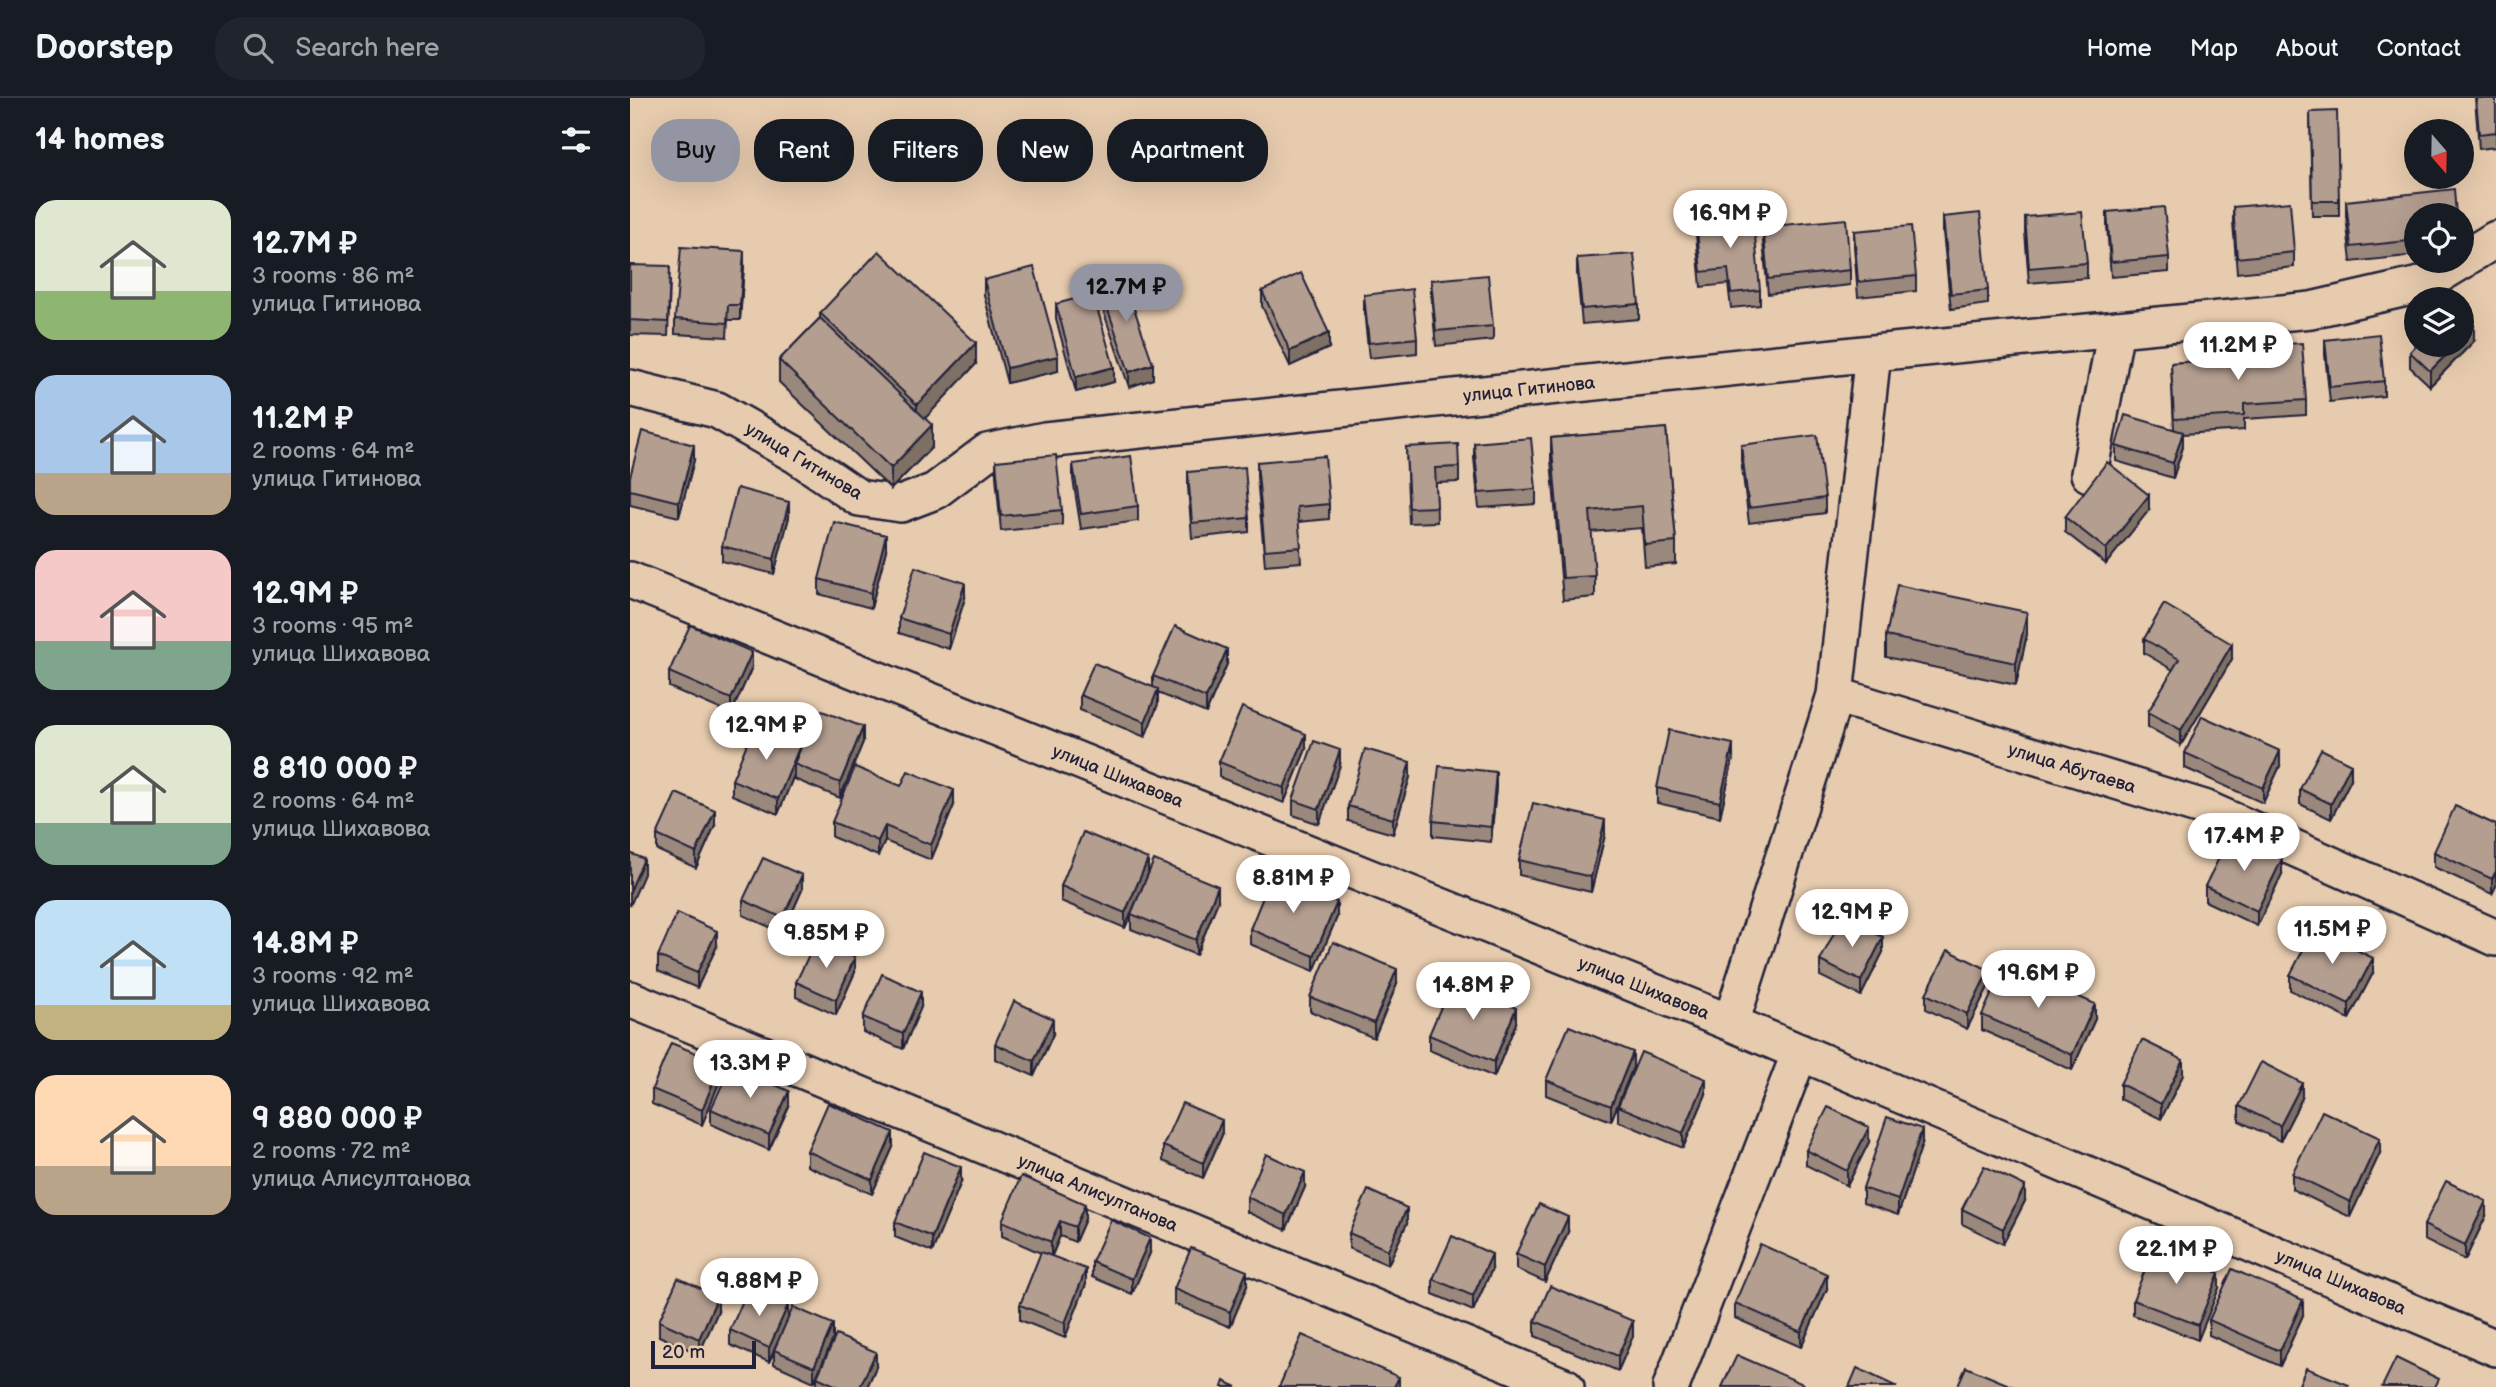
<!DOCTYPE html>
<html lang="en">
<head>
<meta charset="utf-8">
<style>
  body { margin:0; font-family:"Balsamiq Sans",sans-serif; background:#20242c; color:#f1f3f6; height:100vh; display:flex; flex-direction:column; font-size:26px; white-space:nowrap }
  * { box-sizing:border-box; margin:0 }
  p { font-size:23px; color:#9ea1a6 }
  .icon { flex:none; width:38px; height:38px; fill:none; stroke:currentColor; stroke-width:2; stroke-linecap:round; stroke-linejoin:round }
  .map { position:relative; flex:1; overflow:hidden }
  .sheet { display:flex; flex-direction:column; background:#171b24; width:630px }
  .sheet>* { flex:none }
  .top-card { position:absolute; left:21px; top:21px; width:665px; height:63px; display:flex; gap:14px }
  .needle { width:46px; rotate:160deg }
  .controls { position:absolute; left:1774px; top:21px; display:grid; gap:14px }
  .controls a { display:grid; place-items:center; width:70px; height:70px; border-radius:50%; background:#171b24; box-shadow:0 7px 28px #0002; font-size:35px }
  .scale { position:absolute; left:21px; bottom:18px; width:105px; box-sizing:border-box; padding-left:7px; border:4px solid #22223b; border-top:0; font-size:19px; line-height:24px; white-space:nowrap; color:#22223b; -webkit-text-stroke:5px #e7cbae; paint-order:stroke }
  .price { position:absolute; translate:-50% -60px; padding:0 16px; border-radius:24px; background:#fff; color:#222; font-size:23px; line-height:46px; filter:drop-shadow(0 2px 4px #0008) }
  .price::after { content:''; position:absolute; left:50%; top:42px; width:21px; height:16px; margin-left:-10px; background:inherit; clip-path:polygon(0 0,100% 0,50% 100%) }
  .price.active { background:#9495a2; color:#111 }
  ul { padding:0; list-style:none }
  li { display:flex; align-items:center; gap:21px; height:175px; padding:0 35px }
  li span { display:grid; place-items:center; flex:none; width:196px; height:140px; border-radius:21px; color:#555 }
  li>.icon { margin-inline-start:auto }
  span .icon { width:84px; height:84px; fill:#fffc; stroke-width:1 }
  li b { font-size:30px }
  h2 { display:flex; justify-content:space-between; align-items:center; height:84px; padding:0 35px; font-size:30px }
  .chip { padding:0 24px; border-radius:28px; background:#171b24; box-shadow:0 7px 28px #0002; font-size:24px; line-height:63px }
  .chip.active { background:#9495a2; color:#111 }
  header { display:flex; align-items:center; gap:42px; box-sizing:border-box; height:98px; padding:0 35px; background:#171b24; border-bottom:2px solid #363941 }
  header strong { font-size:33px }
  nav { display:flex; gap:38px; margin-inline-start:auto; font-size:24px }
  .search { width:490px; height:63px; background:#20242c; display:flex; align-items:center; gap:18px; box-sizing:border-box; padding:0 24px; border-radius:28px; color:#9ea1a6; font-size:26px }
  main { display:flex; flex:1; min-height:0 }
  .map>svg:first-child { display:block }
</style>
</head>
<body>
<header>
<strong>Doorstep</strong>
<div class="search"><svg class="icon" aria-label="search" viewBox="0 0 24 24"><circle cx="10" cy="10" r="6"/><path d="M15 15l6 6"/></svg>Search here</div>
<nav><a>Home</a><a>Map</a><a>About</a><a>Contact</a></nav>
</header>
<main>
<section class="sheet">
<h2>14 homes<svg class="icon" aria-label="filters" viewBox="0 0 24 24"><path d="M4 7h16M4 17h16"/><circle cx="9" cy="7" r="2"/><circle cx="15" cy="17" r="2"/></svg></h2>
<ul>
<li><span style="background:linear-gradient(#dfe7d0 65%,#8fb573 0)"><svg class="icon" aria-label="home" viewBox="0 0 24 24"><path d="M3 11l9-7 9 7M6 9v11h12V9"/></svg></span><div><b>12.7M ₽</b><p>3 rooms · 86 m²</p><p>улица Гитинова</p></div></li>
<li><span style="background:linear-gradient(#a9c7e8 70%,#b9a48a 0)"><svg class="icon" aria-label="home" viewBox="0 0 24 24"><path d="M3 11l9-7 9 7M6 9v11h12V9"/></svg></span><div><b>11.2M ₽</b><p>2 rooms · 64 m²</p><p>улица Гитинова</p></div></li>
<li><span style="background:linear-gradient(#f6c9c9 65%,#7fa58c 0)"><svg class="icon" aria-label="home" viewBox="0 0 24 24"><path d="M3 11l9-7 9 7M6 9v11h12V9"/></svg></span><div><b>12.9M ₽</b><p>3 rooms · 95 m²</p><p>улица Шихавова</p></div></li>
<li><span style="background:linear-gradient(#dfe7d0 70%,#7fa58c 0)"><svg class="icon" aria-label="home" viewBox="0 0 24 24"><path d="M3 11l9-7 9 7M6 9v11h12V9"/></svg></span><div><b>8 810 000 ₽</b><p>2 rooms · 64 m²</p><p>улица Шихавова</p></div></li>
<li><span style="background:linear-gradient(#bfe0f5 75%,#c2b280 0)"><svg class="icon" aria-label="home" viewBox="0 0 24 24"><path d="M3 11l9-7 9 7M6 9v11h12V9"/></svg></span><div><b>14.8M ₽</b><p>3 rooms · 92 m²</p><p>улица Шихавова</p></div></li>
<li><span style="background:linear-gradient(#ffd9b3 65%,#b9a48a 0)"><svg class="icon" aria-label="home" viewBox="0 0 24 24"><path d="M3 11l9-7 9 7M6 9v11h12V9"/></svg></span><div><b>9 880 000 ₽</b><p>2 rooms · 72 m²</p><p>улица Алисултанова</p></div></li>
</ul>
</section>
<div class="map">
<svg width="1866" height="1289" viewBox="0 0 1866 1289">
  <rect width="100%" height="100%" fill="#e7cbae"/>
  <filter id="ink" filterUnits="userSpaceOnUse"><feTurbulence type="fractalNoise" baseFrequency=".0143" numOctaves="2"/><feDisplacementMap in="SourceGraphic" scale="14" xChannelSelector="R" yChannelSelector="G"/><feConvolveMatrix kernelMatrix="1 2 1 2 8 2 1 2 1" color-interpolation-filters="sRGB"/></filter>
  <g filter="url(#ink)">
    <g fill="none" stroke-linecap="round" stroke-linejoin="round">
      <defs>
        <path id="minor" d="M1832 162 1866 141
          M0 290 87 312 166 357 229 400 271 406 305 393 357 354 415 342 1243 255 1681 212 1794 186 1832 163
          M1459 376 1486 231
          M0 482 1101 925 1866 1250
          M1205 597 1574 710 1866 840
          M0 901 936 1289
          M1101 925 1205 597 1243 255
          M1041 1289 1170 954"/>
      </defs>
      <use href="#minor" stroke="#22223b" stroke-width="40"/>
      <use href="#minor" stroke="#e7cbae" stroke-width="35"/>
    </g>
    <path fill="#9b887c" stroke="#22223b" stroke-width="2" d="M1845 0H1866V49L1849 51Z
      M1680 14 1709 103V118H1682Z
      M1716 103 1787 117V157L1721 164 1716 118Z
      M1603 109 1664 154V169L1607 175 1603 124Z
      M1477 114 1539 159V174L1481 179 1477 128Z
      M1313 119 1358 192V206L1321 211 1313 134Z
      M1395 119 1457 165V180L1399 185 1395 134Z
      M1066 122 1130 192V207L1101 210 1098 186 1071 189 1066 137Z
      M1133 129 1220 172V187L1138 196 1133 144Z
      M1224 133 1286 178V193L1228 199 1224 148Z
      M947 160 1009 206V221L952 226 947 175Z
      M0 167 40 183 38 238 0 237Z
      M114 168 110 222H98L97 239 45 236V221Z
      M354 182 428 273 377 285 354 197Z
      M468 182 523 281 499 289 468 197Z
      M801 182 863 228V242L806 248 801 197Z
      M632 193 699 250 660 268 632 208Z
      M734 197 787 240V255L739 260 734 212Z
      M426 206 484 284 446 294 426 221Z
      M190 215 346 266 295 320 302 349 261 391 149 284V262L190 220Z
      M1695 242 1754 283V298L1700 304 1695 257Z
      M1844 243 1800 288 1780 269V254Z
      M1611 249 1676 302V317L1614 321V332L1553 336V349L1543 380 1486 363V348L1544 332 1541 265 1611 261Z
      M1036 330 1046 444V466L1015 469 1012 430 961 434 965 478V499L933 502 921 362V340Z
      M844 345 906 391V406L849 410 844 360Z
      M1111 347 1195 400V415L1119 425 1111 362Z
      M776 349 829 369V384L806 385 807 424 779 425Z
      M64 362 49 419 0 407V379Z
      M366 363 432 412V427L371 433 366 378Z
      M627 364 699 406V421L668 424 671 464 635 467 627 379Z
      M443 366 508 408V423L451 431 443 381Z
      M558 374 619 420V434L562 440 558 389Z
      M1519 412 1476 466 1435 434V419Z
      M159 419 144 476 92 463V448Z
      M256 452 241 510 189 496V481Z
      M335 500 319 551 269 535V520Z
      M1397 536 1386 587 1256 559V538Z
      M1514 541 1602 561 1551 647 1518 629V614L1543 572 1514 555Z
      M597 566 576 615 528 595V606L515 639 450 612V597L523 589V578Z
      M122 569 101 616 39 589V574Z
      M233 644 210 700 164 681V677L148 716 102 697V682L171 650Z
      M676 651 654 705 589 679V664Z
      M1555 655 1650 668 1633 705 1555 670Z
      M1103 661 1090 719 1027 705V690Z
      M710 667 689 726 663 717V702Z
      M780 679 763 736 718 723V708Z
      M1721 681 1701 721 1670 706V691Z
      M866 689 861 744 803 738V723Z
      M324 707 301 762 255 743 248 758 202 739V724Z
      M85 727 66 770 27 752V737Z
      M1866 727V788L1862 796 1804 769V754Z
      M975 737 961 794 889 777V762Z
      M518 776 495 830 431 803V788Z
      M1652 776 1627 828 1575 803V788Z
      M172 792 153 835 113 817V802Z
      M588 803 566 857 501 831V816Z
      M707 819 684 873 620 846V831Z
      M87 848 67 890 28 873V858Z
      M1253 854 1231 898 1190 878V863Z
      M225 874 206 917 166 899V884Z
      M1743 875 1719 921 1660 892V877Z
      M767 886 744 940 680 913V899Z
      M1359 887 1337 931 1296 911V896Z
      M291 909 273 951 233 934V919Z
      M1352 917 1465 921 1442 972 1352 932Z
      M886 925 864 979 799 952V937Z
      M423 936 404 978 365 961V946Z
      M1003 969 981 1023 916 997V982Z
      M1553 977 1531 1021 1490 1001V986Z
      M91 980 72 1027 22 1006V991Z
      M1076 996 1053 1050 988 1023V1008Z
      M1672 1000 1650 1043 1609 1023V1008Z
      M159 1008 139 1052 81 1026V1011Z
      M592 1037 573 1080 533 1063V1048Z
      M1239 1044 1217 1088 1176 1067V1052Z
      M1292 1046 1268 1117 1233 1105V1090Z
      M263 1049 242 1096 177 1068V1053Z
      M1750 1055 1720 1119 1662 1091V1076Z
      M331 1084 302 1154 265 1139V1124Z
      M675 1089 656 1132 617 1114V1099Z
      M1395 1103 1373 1146 1332 1126V1111Z
      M1856 1118 1835 1162 1794 1142V1127Z
      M455 1121 445 1144 430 1138 422 1158 456 1186 435 1240 390 1222V1207L411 1155 372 1138V1123Z
      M777 1125 758 1167 719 1150V1135Z
      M938 1134 915 1184 886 1171V1156Z
      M520 1155 502 1196 462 1179V1164Z
      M862 1171 843 1213 803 1196V1181Z
      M617 1188 600 1229 544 1206V1191Z
      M1589 1190 1568 1242 1503 1217V1202Z
      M1197 1191 1171 1249 1105 1220V1205Z
      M88 1213 69 1256 29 1238V1223Z
      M1673 1217 1650 1268 1579 1237V1222Z
      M158 1220 203 1241 184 1284 144 1266V1254L139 1264 100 1247V1232Z
      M905 1223 1003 1238 988 1273 905 1238Z
      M246 1269 237 1289H187V1279Z"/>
    <path fill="#7e6f65" stroke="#22223b" stroke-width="2" d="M114 153V168L110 222V207Z
      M1844 228V243L1800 288V273L1826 247H1832V240Z
      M699 235V250L660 268V253Z
      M346 245V266L287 329V307Z
      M428 258V273L377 285V270Z
      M523 266V281L499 289V274Z
      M484 269V284L446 294V279Z
      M302 327V349L261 391V370Z
      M1553 334V349L1543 380V365Z
      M64 347V362L49 419V404Z
      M1519 397V412L1476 466V451Z
      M159 404V419L144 476V461Z
      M256 437V452L241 510V495Z
      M335 485V500L319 551V536Z
      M1397 514V536L1386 587V565Z
      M1602 546V561L1551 647V632Z
      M597 551V566L576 615V600Z
      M122 554V569L101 616V601Z
      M528 591V606L515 639V624Z
      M233 629V644L210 700V685Z
      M676 636V651L654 705V690Z
      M171 645V660L164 666V677L148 716V701Z
      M1103 646V661L1090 719V704Z
      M710 652V667L689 726V711Z
      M1650 653V668L1633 705V690Z
      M780 664V679L763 736V721Z
      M1721 666V681L1701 721V706Z
      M866 674V689L861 744V729Z
      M324 692V707L301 762V747Z
      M85 712V727L66 770V755Z
      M975 722V737L961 794V779Z
      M255 728V743L248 758V743Z
      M14 761V776L0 808V793Z
      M518 761V776L495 830V815Z
      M1652 761V776L1627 828V813Z
      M1866 773V788L1862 796V781Z
      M172 777V792L153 835V820Z
      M588 788V803L566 857V842Z
      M707 804V819L684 873V858Z
      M87 833V848L67 890V875Z
      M1253 839V854L1231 898V883Z
      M225 859V874L206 917V902Z
      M1743 860V875L1719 921V906Z
      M767 871V886L744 940V925Z
      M1359 872V887L1337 931V916Z
      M291 894V909L273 951V936Z
      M1465 906V921L1442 972V957Z
      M886 910V925L864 979V964Z
      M423 921V936L404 978V963Z
      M1003 954V969L981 1023V1008Z
      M1553 962V977L1531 1021V1006Z
      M91 965V980L72 1027V1012Z
      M1076 981V996L1053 1050V1035Z
      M1672 985V1000L1650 1043V1028Z
      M159 993V1008L139 1052V1037Z
      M592 1022V1037L573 1080V1065Z
      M1239 1029V1044L1217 1088V1073Z
      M1292 1031V1046L1268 1117V1102Z
      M263 1034V1049L242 1096V1082Z
      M1750 1040V1055L1720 1119V1104Z
      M331 1069V1084L302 1154V1139Z
      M675 1074V1089L656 1132V1117Z
      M1395 1088V1103L1373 1146V1131Z
      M1856 1103V1118L1835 1162V1147Z
      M455 1106V1121L445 1144V1129Z
      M777 1110V1125L758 1167V1152Z
      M938 1119V1134L915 1184V1169Z
      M430 1123V1138L421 1159V1144Z
      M520 1140V1155L502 1196V1181Z
      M862 1156V1171L843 1213V1198Z
      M456 1171V1186L435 1240V1225Z
      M617 1173V1188L600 1229V1214Z
      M1589 1175V1190L1568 1242V1227Z
      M1197 1176V1191L1171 1249V1234Z
      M88 1198V1213L69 1256V1241Z
      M1673 1202V1217L1650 1268V1253Z
      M158 1207V1222L139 1264V1250Z
      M1003 1223V1238L988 1273V1258Z
      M203 1226V1241L184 1284V1269Z
      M246 1254V1269L237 1289H230Z
      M769 1279V1289H764Z"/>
    <path fill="#b49e90" stroke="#22223b" stroke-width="2" d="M1846 0H1866V34L1849 36Z
      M1707 13 1709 103H1682L1680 14Z
      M1824 91 1826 117H1787V142L1721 149 1716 103Z
      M1660 104 1664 154 1607 160 1603 109Z
      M1534 109 1539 159 1481 164 1477 114Z
      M1452 114 1457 165 1399 170 1395 119Z
      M1350 115 1358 192 1321 196 1313 119Z
      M1123 116 1130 192 1101 195 1098 171 1071 174 1066 122Z
      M1216 121 1220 172 1138 181 1133 129Z
      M1281 128 1286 178 1228 184 1224 133Z
      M51 149 114 153 110 207H98L97 225 45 221Z
      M249 153 346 245 287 307 190 215Z
      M1004 156 1009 206 952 211 947 160Z
      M0 167 40 168 38 224 0 222Z
      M404 169 428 258 377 270 354 182Z
      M671 175 699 235 660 253 632 193Z
      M858 177 863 228 806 233 801 182Z
      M494 181 523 266 499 274 468 182Z
      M782 191 787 240 739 245 734 197Z
      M463 196 484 269 446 279 426 206Z
      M1832 217 1844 228 1832 240Z
      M190 220 302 327 261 370 149 262Z
      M1749 236 1754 283 1700 289 1695 242Z
      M1672 245 1676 302 1614 306V317L1544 321 1541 265 1611 260V249Z
      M1787 246V247H1826L1800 273 1780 254Z
      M1495 317 1553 334 1543 365 1486 348Z
      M1036 330 1046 444 1015 447 1012 408 960 413 965 478 933 480 921 340Z
      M12 333 64 347 49 404 0 392V379Z
      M1187 337 1195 400 1119 410 1111 347Z
      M901 340 906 391 849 395 844 345Z
      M828 346 829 369 805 370 807 409 779 410 776 349Z
      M426 357 432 412 371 418 366 363Z
      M501 358 508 408 451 416 443 366Z
      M695 358 699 406 667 409 671 449 635 452 627 364Z
      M1477 364 1519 397 1476 451 1435 419Z
      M615 369 619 420 562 425 558 374Z
      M107 390 159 404 144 461 92 448Z
      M204 424 256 437 241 495 189 481Z
      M285 469 335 485 319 536 269 520Z
      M1267 487 1397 514 1386 565 1256 538Z
      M1534 506 1602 546 1551 632 1518 614 1549 561 1514 541Z
      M60 527 122 554 101 601 39 574Z
      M545 528 597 551 576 600 523 578Z
      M464 565 528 591 515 624 450 597Z
      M612 609 676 636 654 690 589 664Z
      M187 611 233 629 210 685 164 666Z
      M1572 618 1650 653 1633 690 1555 655Z
      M125 626 171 645 148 701 102 682Z
      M1039 632 1103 646 1090 704 1027 690Z
      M684 643 710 652 689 711 663 702Z
      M735 651 780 664 763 721 718 708Z
      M1691 651 1721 666 1701 706 1670 691Z
      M809 668 866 674 861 729 803 723Z
      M225 669 271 688 278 673 324 692 301 747 255 728 248 743 202 724Z
      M46 695 85 712 66 755 27 737Z
      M903 705 975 722 961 779 889 762Z
      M1825 708 1866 727V773L1862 781 1804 754Z
      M453 734 518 761 495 815 431 788Z
      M1601 736 1652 761 1627 813 1575 788Z
      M0 755 14 761 0 793Z
      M133 760 172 777 153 820 113 802Z
      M524 762 588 788 566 842 501 816Z
      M642 777 707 804 684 858 620 831Z
      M47 815 87 833 67 875 28 858Z
      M1212 819 1253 839 1231 883 1190 863Z
      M1684 831 1743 860 1719 906 1660 877Z
      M186 842 225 859 206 902 166 884Z
      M703 844 767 871 744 925 680 899Z
      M1318 852 1359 872 1337 916 1296 896Z
      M1375 866 1465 906 1442 957 1352 917Z
      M252 876 291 894 273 936 233 919Z
      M822 883 886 910 864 964 799 937Z
      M384 903 423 921 404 963 365 946Z
      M939 928 1003 954 981 1008 916 982Z
      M1512 942 1553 962 1531 1006 1490 986Z
      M41 945 91 965 72 1012 22 991Z
      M1011 954 1076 981 1053 1035 988 1008Z
      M1631 964 1672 985 1650 1028 1609 1008Z
      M101 967 159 993 139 1037 81 1011Z
      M198 1005 263 1034 242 1082 177 1053Z
      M552 1005 592 1022 573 1065 533 1048Z
      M1198 1009 1239 1029 1217 1073 1176 1052Z
      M1692 1013 1750 1040 1720 1104 1662 1076Z
      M1257 1019 1292 1031 1268 1102 1233 1090Z
      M294 1054 331 1069 302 1139 265 1124Z
      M636 1056 675 1074 656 1117 617 1099Z
      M1354 1068 1395 1088 1373 1131 1332 1111Z
      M391 1078 455 1106 445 1129 430 1123 421 1144 372 1123Z
      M1816 1083 1856 1103 1835 1147 1794 1127Z
      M738 1092 777 1110 758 1152 719 1135Z
      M909 1106 938 1119 915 1169 886 1156Z
      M481 1122 520 1140 502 1181 462 1164Z
      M822 1138 862 1156 843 1198 803 1181Z
      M1130 1146 1197 1176 1171 1234 1105 1205Z
      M1524 1149 1589 1175 1568 1227 1503 1202Z
      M561 1150 617 1173 600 1214 544 1191Z
      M411 1154 456 1171 435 1225 390 1207Z
      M1602 1171 1673 1202 1650 1253 1579 1222Z
      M48 1180 88 1198 69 1241 29 1223Z
      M920 1188 1003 1223 988 1258 905 1223Z
      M119 1189 158 1207 139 1250 100 1232Z
      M163 1209 203 1226 184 1269 144 1252Z
      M206 1237 246 1254 230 1289H209L187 1279Z
      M672 1237 769 1279 764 1289H649Z
      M1107 1257 1173 1286 1172 1289H1092Z
      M1766 1260 1809 1281 1805 1289H1752Z
      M1336 1269 1384 1289H1327Z
      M1227 1270 1267 1289H1219Z
      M1676 1270 1719 1287 1718 1289H1668Z
      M594 1283 607 1289H592Z"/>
  </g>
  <g text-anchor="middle" stroke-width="6" stroke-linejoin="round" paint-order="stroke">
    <g font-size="18" fill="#22223b" stroke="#e7cbae">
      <text transform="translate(899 291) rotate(-6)" y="6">улица Гитинова</text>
      <text transform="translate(174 363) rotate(31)" y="6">улица Гитинова</text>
      <text transform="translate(1442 670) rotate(17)" y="6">улица Абутаева</text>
      <text transform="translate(488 678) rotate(22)" y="6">улица Шихавова</text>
      <text transform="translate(1014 890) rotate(22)" y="6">улица Шихавова</text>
      <text transform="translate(468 1095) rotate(23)" y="6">улица Алисултанова</text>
      <text transform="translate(1711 1184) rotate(23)" y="6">улица Шихавова</text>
    </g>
  </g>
</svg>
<div class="controls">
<a><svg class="needle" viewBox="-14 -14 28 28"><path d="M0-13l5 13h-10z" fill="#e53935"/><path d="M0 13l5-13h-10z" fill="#9ea1a6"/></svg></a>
<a><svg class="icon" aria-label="locate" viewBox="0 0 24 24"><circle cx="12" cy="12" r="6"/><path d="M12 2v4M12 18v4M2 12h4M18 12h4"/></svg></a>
<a><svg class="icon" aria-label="layers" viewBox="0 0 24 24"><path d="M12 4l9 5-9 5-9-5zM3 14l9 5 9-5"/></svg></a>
</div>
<div class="scale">20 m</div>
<b class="price" style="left:1100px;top:152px">16.9M ₽</b>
<b class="price active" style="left:496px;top:226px">12.7M ₽</b>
<b class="price" style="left:1608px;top:284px">11.2M ₽</b>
<b class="price" style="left:136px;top:664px">12.9M ₽</b>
<b class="price" style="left:1614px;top:775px">17.4M ₽</b>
<b class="price" style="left:663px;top:817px">8.81M ₽</b>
<b class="price" style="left:1222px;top:851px">12.9M ₽</b>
<b class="price" style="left:1702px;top:868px">11.5M ₽</b>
<b class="price" style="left:196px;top:872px">9.85M ₽</b>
<b class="price" style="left:1408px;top:912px">19.6M ₽</b>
<b class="price" style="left:843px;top:924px">14.8M ₽</b>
<b class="price" style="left:120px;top:1002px">13.3M ₽</b>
<b class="price" style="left:1546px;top:1188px">22.1M ₽</b>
<b class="price" style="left:129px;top:1220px">9.88M ₽</b>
<div class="top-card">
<a class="chip active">Buy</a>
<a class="chip">Rent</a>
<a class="chip">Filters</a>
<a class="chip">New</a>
<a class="chip">Apartment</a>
</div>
</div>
</main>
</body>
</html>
